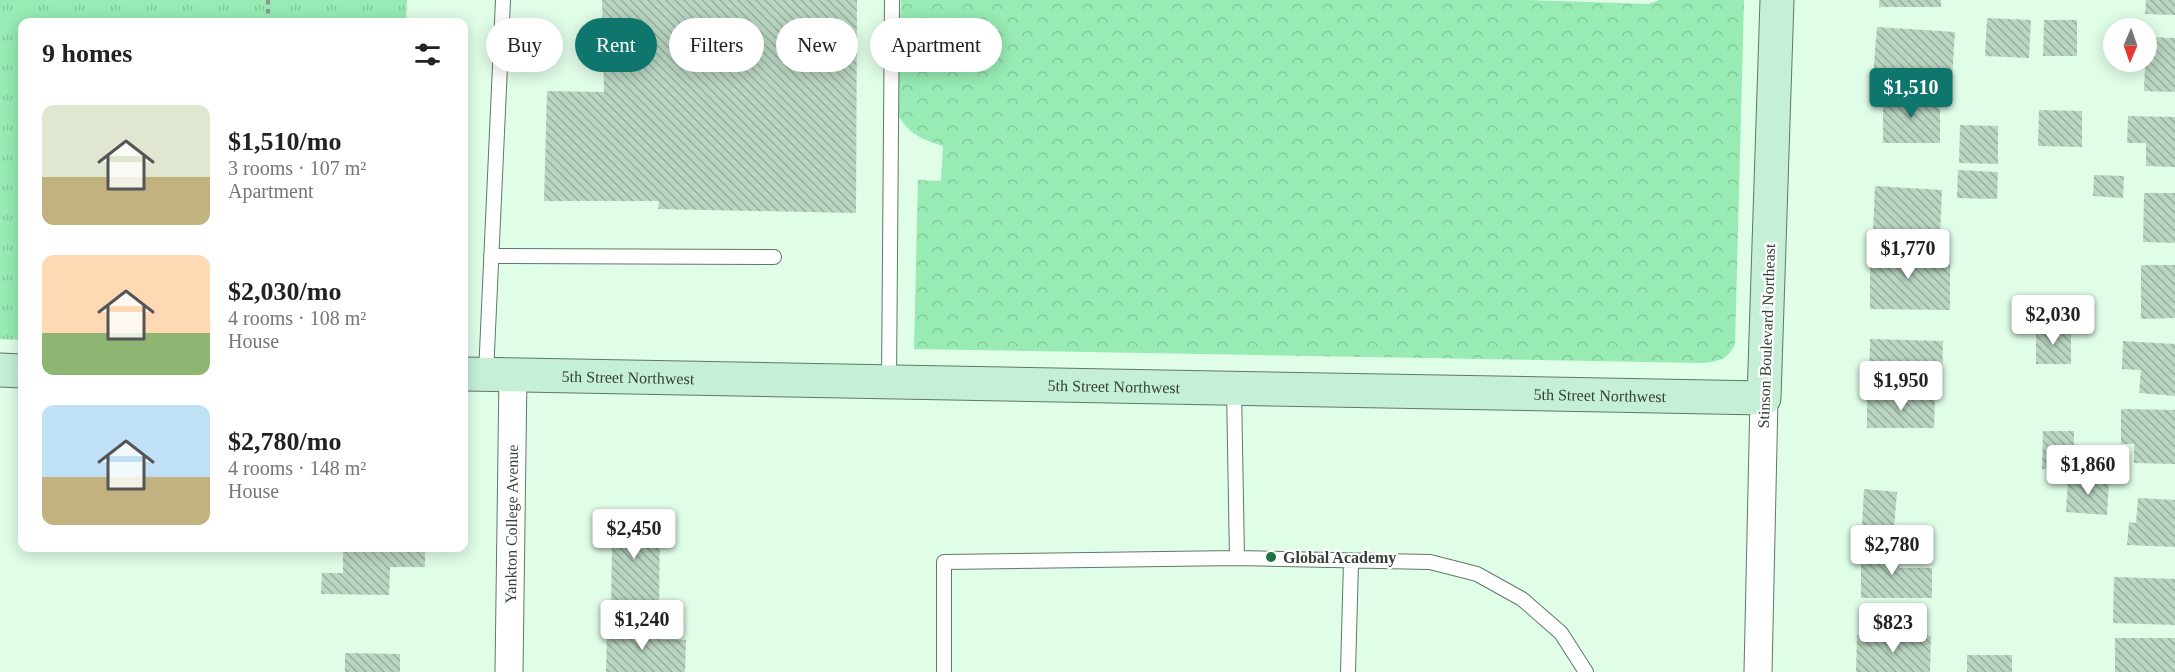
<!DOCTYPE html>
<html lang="en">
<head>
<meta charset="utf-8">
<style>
  body { margin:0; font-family:"Times New Roman",serif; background:#f6f6f6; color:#222; height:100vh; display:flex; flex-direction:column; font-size:22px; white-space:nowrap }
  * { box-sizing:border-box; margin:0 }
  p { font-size:20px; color:#767676 }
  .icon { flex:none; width:33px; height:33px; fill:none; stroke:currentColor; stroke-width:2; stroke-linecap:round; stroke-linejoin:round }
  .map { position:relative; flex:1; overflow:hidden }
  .side { position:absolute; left:18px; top:18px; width:450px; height:534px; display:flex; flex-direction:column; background:#fff; border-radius:12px; box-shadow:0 3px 15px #0003 }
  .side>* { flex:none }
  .top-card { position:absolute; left:486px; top:18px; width:570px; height:54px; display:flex; gap:12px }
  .needle { width:39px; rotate:182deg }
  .tools { position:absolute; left:2103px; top:18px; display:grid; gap:12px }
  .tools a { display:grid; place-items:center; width:54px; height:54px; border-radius:50%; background:#fff; box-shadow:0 3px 15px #0003; font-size:30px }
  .price { position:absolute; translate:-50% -51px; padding:0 14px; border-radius:6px; background:#fff; color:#222; font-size:20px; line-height:39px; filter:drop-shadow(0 2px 3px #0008) }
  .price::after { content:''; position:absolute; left:50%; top:36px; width:18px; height:14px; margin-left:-9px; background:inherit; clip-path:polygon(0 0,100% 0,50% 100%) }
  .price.selected { background:#0f766e; color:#fff }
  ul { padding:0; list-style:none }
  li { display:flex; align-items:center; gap:18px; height:150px; padding:0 24px }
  li span { display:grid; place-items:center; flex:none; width:168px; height:120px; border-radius:12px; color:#555 }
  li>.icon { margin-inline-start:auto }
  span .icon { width:72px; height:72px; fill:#fffc; stroke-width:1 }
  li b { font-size:26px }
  h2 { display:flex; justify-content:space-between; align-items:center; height:72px; padding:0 24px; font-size:26px }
  .pill { padding:0 21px; border-radius:27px; background:#fff; box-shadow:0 3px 15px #0003; font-size:21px; line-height:54px }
  .pill.selected { background:#0f766e; color:#fff }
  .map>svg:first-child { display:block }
</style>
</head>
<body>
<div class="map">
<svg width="2175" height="672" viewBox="0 0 2175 672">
  <defs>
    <pattern id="forest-crowns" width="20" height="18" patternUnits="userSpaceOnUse" patternTransform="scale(1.5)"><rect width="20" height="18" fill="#97ebb3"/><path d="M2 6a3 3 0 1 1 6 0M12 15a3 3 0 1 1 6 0" fill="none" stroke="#83cb9b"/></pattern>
    <pattern id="park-tufts" width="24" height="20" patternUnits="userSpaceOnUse" patternTransform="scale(1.5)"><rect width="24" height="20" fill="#97ebb3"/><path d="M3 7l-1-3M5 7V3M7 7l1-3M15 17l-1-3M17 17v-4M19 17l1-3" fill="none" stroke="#83cb9b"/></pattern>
    <pattern id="building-back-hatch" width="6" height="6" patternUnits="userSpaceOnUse" patternTransform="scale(1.5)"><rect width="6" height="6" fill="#bad6c2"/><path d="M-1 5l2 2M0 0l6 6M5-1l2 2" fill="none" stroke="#98af9f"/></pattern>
  </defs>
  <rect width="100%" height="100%" fill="#e0fde8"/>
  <path fill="url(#forest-crowns)" d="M901 0H1528L1649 4 1659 0H1744L1735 344C1728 360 1719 361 1702 363L914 349 918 180 941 181 943 146C920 139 905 132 896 110Z"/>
  <path fill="url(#park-tufts)" d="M0 0H407L406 22H22V340L0 339Z"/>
  <path fill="url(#building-back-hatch)" d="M602 0H857L856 213 658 209 659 201H544L547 91 604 92Z
    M1879 0H1941V7H1879Z
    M2146 0H2175V15L2145 14Z
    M1987 18 2031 20 2029 58 1985 56Z
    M2044 20H2077V56H2043Z
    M1877 27 1955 32 1952 81 1873 76Z
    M2146 37 2175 38V92L2144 91 2145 66H2134V62H2146Z
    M1883 95 1940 96V143H1883Z
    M2039 110 2082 111V147L2038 146Z
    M2128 116 2175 117V167L2146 166V143H2127Z
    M1960 125 1998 126V164L1959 163Z
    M1958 170 1998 172 1997 199 1957 198Z
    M2094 175 2124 176 2123 198 2093 196Z
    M1875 186 1942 190 1940 237 1873 233Z
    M2144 193H2175V243L2143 242Z
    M1870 244 1911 245V257H1950V310L1870 309Z
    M2141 265H2175V318L2141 319Z
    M2036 327H2071V364H2036Z
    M1870 339 1943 341 1942 389 1869 387Z
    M2123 341 2175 344V396L2139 393 2141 370 2122 369Z
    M1867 395 1935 396 1934 428H1867Z
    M2121 409 2175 410V464L2134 463V444H2121Z
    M2043 431H2074V469H2042Z
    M2068 477 2109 480 2107 515 2066 512Z
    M1864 489 1897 492 1894 528 1862 526Z
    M2138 498 2175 500V547L2127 545 2129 522 2136 523Z
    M606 514H660L659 609H611L612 547H606Z
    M1861 547H1899V568H1932V598H1861Z
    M343 548H425V567H390L389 595 321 594 322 573H343Z
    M2114 577 2175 579V625L2113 623Z
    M607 624H645V639L686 640 685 672H606Z
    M1857 635 1931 636 1930 672H1856Z
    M2115 638H2175V672H2115Z
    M345 653 400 654V672H345Z
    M1967 655H2012V672H1967Z"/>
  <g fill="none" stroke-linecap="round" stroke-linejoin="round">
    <defs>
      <path id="lane" d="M491 256 774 257
        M486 374 503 0
        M889 382 892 0
        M1234 388 1237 558 1430 562 1477 574 1522 599 1561 633 1586 672
        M944 672V562L1237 558
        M1348 672 1351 562"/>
      <g id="street">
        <path id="s1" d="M509 672 513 374"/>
        <path d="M1758 672 1764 398"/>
      </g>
      <g id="secondary">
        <path d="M0 370 22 371"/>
        <path id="s2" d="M464 374 1764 398 1777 0"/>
      </g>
    </defs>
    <use href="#lane" stroke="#5f7967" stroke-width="16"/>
    <use href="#street" stroke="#5f7967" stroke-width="29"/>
    <use href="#secondary" stroke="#5f7967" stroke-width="35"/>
    <path stroke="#879b8d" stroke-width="4" stroke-dasharray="4.5 4.5" stroke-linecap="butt" d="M268 0V22"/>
    <use href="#lane" stroke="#fff" stroke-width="14"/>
    <use href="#street" stroke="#fff" stroke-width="27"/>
    <use href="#secondary" stroke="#c5efd7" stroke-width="33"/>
  </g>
  <circle fill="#207244" stroke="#fff" stroke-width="2" cx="1271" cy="557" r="6"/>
  <g text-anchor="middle" stroke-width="4.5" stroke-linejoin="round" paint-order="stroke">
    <g font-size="16" fill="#344038" stroke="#fff">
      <text transform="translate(1766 336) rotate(-88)" y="6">Stinson Boulevard Northeast</text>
      <text dy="6" stroke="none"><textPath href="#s2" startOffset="164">5th Street Northwest</textPath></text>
      <text dy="6" stroke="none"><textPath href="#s2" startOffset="650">5th Street Northwest</textPath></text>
      <text dy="6" stroke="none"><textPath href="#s2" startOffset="1136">5th Street Northwest</textPath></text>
      <text dy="6" stroke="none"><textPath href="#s1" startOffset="148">Yankton College Avenue</textPath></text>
    </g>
    <g font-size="16" font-weight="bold" fill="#344038" stroke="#fff" text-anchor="start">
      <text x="1283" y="563">Global Academy</text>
    </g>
  </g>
</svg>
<div class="tools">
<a><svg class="needle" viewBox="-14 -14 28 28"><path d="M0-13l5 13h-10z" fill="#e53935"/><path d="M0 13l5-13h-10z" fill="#767676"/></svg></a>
</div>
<b class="price selected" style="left:1911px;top:119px">$1,510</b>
<b class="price" style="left:1908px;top:280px">$1,770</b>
<b class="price" style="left:2053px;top:346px">$2,030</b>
<b class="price" style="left:1901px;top:412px">$1,950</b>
<b class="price" style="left:2088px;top:496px">$1,860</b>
<b class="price" style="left:634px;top:560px">$2,450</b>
<b class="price" style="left:1892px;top:576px">$2,780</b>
<b class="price" style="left:642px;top:651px">$1,240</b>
<b class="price" style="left:1893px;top:654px">$823</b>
<div class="top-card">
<a class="pill">Buy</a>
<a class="pill selected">Rent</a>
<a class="pill">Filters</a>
<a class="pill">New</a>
<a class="pill">Apartment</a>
</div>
<section class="side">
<h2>9 homes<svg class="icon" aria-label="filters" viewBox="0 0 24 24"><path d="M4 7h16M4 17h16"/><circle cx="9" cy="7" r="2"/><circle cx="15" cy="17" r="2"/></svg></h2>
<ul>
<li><span style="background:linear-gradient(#dfe7d0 60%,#c2b280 0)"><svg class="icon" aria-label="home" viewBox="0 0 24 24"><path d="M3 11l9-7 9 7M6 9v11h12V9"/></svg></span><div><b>$1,510/mo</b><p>3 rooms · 107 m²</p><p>Apartment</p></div></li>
<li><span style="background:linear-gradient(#ffd9b3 65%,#8fb573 0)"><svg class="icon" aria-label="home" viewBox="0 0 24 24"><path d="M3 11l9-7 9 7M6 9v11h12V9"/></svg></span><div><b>$2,030/mo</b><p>4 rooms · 108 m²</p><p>House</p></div></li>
<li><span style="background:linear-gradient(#bfe0f5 60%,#c2b280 0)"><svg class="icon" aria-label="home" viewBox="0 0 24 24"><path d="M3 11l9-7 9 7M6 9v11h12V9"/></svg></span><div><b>$2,780/mo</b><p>4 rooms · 148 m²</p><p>House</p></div></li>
</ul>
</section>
</div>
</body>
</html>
